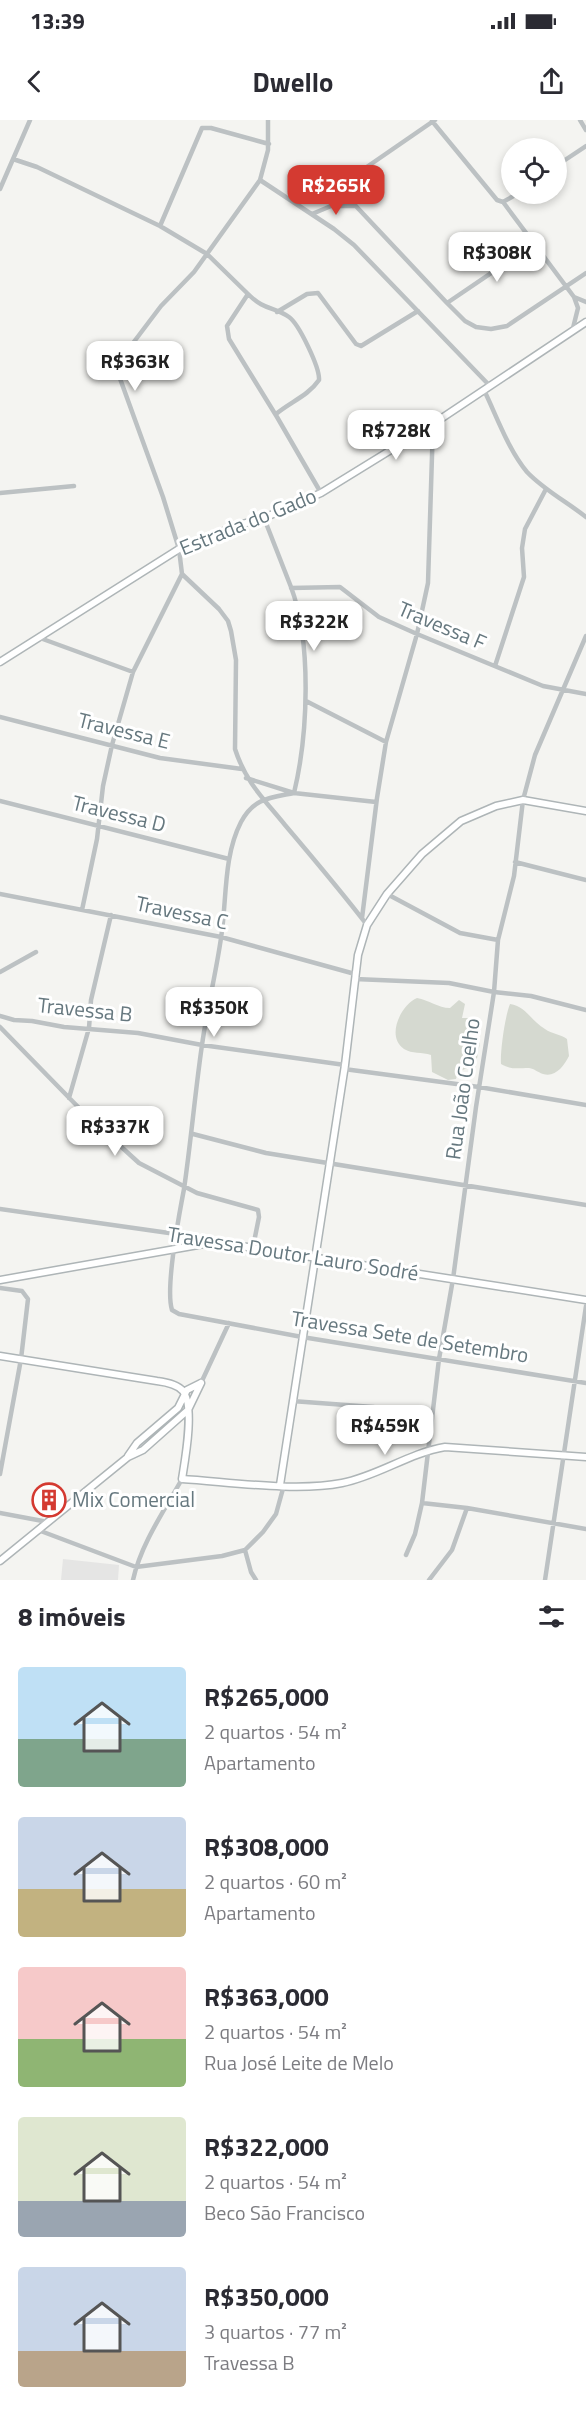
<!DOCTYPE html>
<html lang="pt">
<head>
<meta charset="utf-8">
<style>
  body { margin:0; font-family:"Titillium Web",sans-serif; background:#f2f2f3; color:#2b2b33; height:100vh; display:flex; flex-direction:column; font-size:22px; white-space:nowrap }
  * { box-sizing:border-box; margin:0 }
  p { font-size:20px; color:#7c7c81 }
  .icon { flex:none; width:33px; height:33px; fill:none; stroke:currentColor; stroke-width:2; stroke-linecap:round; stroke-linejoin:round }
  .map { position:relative; height:1460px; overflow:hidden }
  .drawer { display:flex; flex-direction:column; background:#fff; flex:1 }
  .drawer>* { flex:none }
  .tools { position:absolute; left:501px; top:18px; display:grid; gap:12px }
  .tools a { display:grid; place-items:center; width:66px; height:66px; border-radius:50%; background:#fff; box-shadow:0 3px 9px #0003; font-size:30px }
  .price { position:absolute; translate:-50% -51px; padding:0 14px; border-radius:12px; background:#fff; color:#222; font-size:20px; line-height:39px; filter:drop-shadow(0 2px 3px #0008) }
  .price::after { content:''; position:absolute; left:50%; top:36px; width:18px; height:14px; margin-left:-9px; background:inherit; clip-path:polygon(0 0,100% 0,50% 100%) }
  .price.current { background:#d43a31; color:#fff }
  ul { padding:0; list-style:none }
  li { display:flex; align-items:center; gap:18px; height:150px; padding:0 18px }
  li span { display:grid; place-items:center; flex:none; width:168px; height:120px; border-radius:6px; color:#555 }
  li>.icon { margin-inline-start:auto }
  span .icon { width:72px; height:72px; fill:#fffc; stroke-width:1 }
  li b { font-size:26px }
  h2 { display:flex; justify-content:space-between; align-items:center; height:72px; padding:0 18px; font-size:26px }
  .status { display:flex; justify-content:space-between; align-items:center; height:42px; padding:0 30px; background:#fff; direction:ltr }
  .status svg { height:16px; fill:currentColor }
  header { display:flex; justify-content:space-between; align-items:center; height:78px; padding:0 18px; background:#fff; font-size:27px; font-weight:700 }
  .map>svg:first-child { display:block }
</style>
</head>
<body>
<div class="status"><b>13:39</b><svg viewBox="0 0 49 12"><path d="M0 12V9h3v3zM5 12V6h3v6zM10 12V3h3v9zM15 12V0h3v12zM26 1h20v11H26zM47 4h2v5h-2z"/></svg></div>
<header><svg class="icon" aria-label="back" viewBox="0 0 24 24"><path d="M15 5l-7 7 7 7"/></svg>Dwello<svg class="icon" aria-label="share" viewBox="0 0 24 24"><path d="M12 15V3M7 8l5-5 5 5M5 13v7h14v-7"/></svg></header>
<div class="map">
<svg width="586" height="1460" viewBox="0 0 586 1460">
  <rect width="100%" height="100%" fill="#f4f4f1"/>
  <path fill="#e5e5e4" d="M63 1439 119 1445 118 1460H61Z"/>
  <path fill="#d5d9d0" d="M417 878C429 880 438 888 450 888L459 880 465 884 462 898H471L474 903 471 919 480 923 475 949H465L458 952 456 959 448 960 432 952 431 935C422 932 412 934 404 929 385 916 402 884 417 878Z
    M510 884C527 887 531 901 545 909 552 914 560 914 567 919L569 936C564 946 555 958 543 954 537 952 535 949 529 948 518 948 511 950 501 944 500 932 505 896 510 884Z"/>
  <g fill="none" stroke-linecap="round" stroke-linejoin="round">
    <defs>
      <path id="secondary" d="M0 542 179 429 239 405 264 398 321 373 433 304 586 202
        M0 1160 215 1122 586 1180
        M0 1236 157 1261C165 1262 177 1264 183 1271 195 1287 185 1340 182 1359 230 1362 296 1372 342 1363 378 1356 409 1333 445 1327L586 1337
        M128 1336 137 1323 178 1288 187 1270 201 1263
        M280 1365 345 945 358 835 367 805 387 774 422 734 461 701 496 686 523 680 586 691
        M0 1441 128 1337 143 1330 188 1290 201 1263"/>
    </defs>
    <use href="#secondary" stroke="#aeb5b7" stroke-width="9"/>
    <path stroke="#bcc1c3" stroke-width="4.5" d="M268 0V30L260 60 194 152 161 186 127 231 119 244 118 253 163 377 179 429 182 454 219 489 228 501 231 511 236 540 235 629C246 663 264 679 285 705 313 738 341 771 367 805
      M435 0 345 62 342 69 353 83 447 183 465 201 476 207 491 209 507 206 586 153
      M580 0 586 10
      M432 1 497 80 503 82 574 177 578 188 572 212
      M13 39 37 47 160 106 207 134 248 174 227 206 229 219 277 297 321 373
      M556 46 586 26
      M260 60 334 109 354 125 490 266
      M0 69 30 0
      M503 82 517 74
      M312 94 331 86H355
      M160 106 202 8H211L269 24
      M248 174C265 191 273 186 289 197 299 204 320 248 319 260 308 276 290 282 276 294
      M574 177 586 182
      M447 183 534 124
      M277 192 307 174 318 173 356 224 361 226 418 191
      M484 270C497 297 508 329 527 352 544 370 567 382 586 397
      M0 373 74 366
      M264 398C273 421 282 444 291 467 312 523 308 615 294 673
      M291 468 340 467 379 497 417 514 543 566 586 574
      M40 518 133 552
      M495 546 524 457 522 428 525 409 546 369
      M306 581 386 622
      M0 597 160 638 242 649
      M246 658 294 673 376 682
      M294 673C269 678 254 678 241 702 223 737 227 780 221 818 216 853 207 889 202 925 195 973 191 1021 184 1069 179 1095 165 1168 172 1190L179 1194 302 1217 586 1263
      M0 681 229 739
      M515 742 586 760
      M0 774 221 817 355 854
      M387 774 460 813 498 820
      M82 790 97 719 103 666 112 625 133 552 182 454
      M362 798 377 678 386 622 417 514 428 463 433 304
      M0 852 36 832
      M355 859 449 863 494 872 531 876 586 890
      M0 896 14 900 32 901 64 907 138 913 202 925 345 945
      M0 907 83 992 139 1043 197 1073 258 1090 259 1097 253 1127
      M344 949 479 967 586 985
      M69 978 89 908 91 880 111 795
      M193 1014 266 1033 586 1085
      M0 1089 176 1114 212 1121
      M0 1168 22 1171 28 1179 21 1239 0 1354
      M201 1263 229 1203
      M292 1281 373 1287 432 1296
      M422 1383 467 1388 586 1409
      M0 1393 48 1402
      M38 1410 136 1447 222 1436 245 1430 263 1412 276 1394 284 1365
      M245 1430 251 1452 256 1460
      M406 1435 415 1414 422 1383 439 1239 453 1159 476 987 494 872 498 820 514 756 523 680 535 635 586 516
      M133 1460C141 1424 164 1391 182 1359
      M429 1460 452 1430 467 1388
      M545 1460 586 1186"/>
    <use href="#secondary" stroke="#fff" stroke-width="6"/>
  </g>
  <defs>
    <symbol id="building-ring" viewBox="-11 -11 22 22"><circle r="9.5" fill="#fff" stroke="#d43a31" stroke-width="1.5"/><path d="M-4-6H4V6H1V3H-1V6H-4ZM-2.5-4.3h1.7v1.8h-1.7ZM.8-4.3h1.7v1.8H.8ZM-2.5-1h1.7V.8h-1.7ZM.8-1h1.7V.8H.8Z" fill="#d43a31"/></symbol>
  </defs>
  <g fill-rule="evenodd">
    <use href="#building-ring" x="30" y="1361" width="38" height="38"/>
  </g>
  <g text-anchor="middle" stroke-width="6" stroke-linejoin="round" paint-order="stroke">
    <g font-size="21" fill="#66787f" stroke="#fff">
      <text transform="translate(248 402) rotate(-22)" y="7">Estrada do Gado</text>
      <text transform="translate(442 506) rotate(23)" y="7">Travessa F</text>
      <text transform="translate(124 611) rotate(14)" y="7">Travessa E</text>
      <text transform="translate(119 694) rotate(14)" y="7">Travessa D</text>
      <text transform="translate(182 793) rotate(12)" y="7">Travessa C</text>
      <text transform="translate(85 890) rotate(6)" y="7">Travessa B</text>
      <text transform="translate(463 969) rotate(-82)" y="7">Rua João Coelho</text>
      <text transform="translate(293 1134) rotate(9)" y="7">Travessa Doutor Lauro Sodré</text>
      <text transform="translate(410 1217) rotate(9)" y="7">Travessa Sete de Setembro</text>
    </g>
    <g font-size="21" fill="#66787f" stroke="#fff" text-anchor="start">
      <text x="72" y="1387">Mix Comercial</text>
    </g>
  </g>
</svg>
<div class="tools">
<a><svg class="icon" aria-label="locate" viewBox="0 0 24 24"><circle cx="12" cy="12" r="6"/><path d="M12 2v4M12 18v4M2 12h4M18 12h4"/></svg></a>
</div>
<b class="price current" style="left:336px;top:96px">R$265K</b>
<b class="price" style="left:497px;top:163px">R$308K</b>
<b class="price" style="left:135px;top:272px">R$363K</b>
<b class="price" style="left:396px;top:341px">R$728K</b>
<b class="price" style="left:314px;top:532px">R$322K</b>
<b class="price" style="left:214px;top:918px">R$350K</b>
<b class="price" style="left:115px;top:1037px">R$337K</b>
<b class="price" style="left:385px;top:1336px">R$459K</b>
</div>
<section class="drawer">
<h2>8 imóveis<svg class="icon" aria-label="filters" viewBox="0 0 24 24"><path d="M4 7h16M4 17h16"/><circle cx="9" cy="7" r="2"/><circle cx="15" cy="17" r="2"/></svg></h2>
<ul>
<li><span style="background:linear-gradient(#bfe0f5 60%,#7fa58c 0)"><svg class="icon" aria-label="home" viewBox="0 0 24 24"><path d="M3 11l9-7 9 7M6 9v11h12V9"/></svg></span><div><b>R$265,000</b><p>2 quartos · 54 m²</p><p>Apartamento</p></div></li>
<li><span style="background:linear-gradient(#c9d6e8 60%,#c2b280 0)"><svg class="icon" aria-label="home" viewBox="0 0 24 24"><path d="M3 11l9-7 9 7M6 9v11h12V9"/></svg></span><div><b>R$308,000</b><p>2 quartos · 60 m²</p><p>Apartamento</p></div></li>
<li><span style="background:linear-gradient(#f6c9c9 60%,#8fb573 0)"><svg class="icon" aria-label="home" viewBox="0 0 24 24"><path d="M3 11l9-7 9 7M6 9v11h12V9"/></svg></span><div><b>R$363,000</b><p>2 quartos · 54 m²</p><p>Rua José Leite de Melo</p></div></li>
<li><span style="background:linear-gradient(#dfe7d0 70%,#9aa5b1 0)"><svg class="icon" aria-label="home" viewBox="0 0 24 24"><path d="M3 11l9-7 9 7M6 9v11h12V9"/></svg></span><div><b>R$322,000</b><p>2 quartos · 54 m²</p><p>Beco São Francisco</p></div></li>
<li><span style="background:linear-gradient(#c9d6e8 70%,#b9a48a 0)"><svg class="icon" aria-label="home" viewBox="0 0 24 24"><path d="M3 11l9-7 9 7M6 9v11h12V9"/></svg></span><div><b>R$350,000</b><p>3 quartos · 77 m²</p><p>Travessa B</p></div></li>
</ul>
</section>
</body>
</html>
